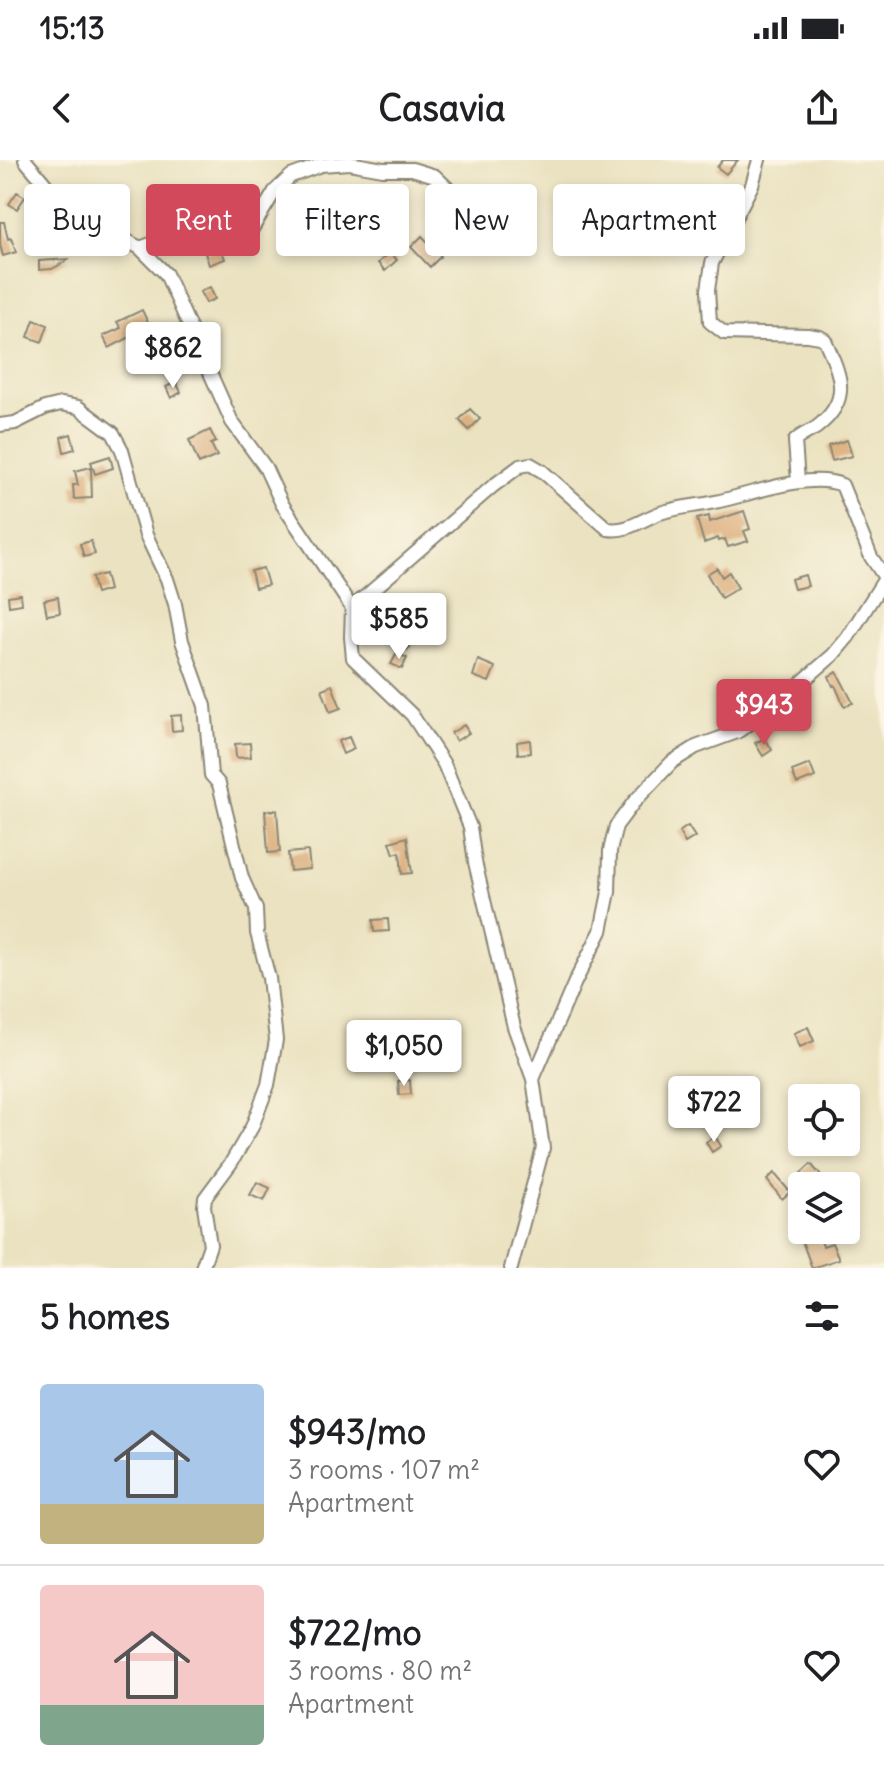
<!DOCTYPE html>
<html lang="en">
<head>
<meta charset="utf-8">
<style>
  body { margin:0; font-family:Delius,sans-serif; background:#f6f6f6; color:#202124; height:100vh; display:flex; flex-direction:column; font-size:30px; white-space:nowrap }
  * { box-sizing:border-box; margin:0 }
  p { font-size:26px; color:#757577 }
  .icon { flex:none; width:44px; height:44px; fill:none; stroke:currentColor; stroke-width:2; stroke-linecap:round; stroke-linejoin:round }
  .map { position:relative; height:1108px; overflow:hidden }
  .drawer { display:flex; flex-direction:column; background:#fff; flex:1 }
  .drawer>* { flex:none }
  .top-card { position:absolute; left:24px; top:24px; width:836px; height:72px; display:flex; gap:16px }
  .fabs { position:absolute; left:788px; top:924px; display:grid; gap:16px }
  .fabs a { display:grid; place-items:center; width:72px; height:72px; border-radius:8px; background:#fff; box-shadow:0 4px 12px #0003; font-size:40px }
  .price { position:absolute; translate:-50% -68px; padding:0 18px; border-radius:8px; background:#fff; color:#222; font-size:26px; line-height:52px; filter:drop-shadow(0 2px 4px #0008) }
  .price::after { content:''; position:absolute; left:50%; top:48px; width:24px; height:18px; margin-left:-12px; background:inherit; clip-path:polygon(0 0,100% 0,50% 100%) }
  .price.selected { background:#d1495b; color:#fff }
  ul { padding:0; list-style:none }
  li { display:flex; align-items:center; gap:24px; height:200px; padding:0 40px }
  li+li { border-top:2px solid #e0e0e0 }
  li span { display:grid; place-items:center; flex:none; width:224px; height:160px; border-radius:8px; color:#555 }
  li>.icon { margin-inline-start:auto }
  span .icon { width:96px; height:96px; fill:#fffc; stroke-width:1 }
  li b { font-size:34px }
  h2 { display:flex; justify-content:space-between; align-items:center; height:96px; padding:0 40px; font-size:34px }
  .pill { padding:0 28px; border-radius:8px; background:#fff; box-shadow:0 4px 12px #0003; font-size:28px; line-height:72px }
  .pill.selected { background:#d1495b; color:#fff }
  .status { display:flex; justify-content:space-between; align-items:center; height:56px; padding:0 40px; background:#fff; direction:ltr }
  .status svg { height:22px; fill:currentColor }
  header { display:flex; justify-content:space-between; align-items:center; height:104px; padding:0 40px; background:#fff; font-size:36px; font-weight:700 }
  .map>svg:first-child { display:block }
</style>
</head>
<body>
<div class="status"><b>15:13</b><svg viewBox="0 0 49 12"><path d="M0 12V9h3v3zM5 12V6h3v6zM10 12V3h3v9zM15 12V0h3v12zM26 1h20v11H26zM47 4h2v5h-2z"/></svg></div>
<header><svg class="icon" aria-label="back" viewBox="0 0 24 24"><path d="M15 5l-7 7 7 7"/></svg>Casavia<svg class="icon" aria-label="share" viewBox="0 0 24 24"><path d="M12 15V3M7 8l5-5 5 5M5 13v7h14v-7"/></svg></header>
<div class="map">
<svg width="884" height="1108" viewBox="0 0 884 1108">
  <rect width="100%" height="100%" fill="#fcf5e5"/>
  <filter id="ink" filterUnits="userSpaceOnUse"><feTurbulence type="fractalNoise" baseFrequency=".0125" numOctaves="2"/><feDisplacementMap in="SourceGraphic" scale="16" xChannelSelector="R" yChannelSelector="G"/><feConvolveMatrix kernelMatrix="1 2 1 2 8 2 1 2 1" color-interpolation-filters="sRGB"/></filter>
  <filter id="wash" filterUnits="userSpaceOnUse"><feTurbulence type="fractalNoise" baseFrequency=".006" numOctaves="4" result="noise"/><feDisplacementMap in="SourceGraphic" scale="32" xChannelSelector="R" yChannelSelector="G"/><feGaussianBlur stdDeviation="1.8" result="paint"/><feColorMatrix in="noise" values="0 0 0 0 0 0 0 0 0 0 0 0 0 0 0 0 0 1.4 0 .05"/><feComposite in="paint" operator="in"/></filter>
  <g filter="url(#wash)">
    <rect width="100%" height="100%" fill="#eae2c0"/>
    <g id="blocks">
      <path fill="#ddb181" d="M723 0H738L726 14 717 7Z
        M17 32 25 37 17 49 9 44Z
        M319 48 324 59 330 56 339 72 325 79 323 75 308 83 299 58Z
        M0 62H4L8 79 11 78 16 92 3 96 0 85Z
        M422 76 441 96 430 107 411 87Z
        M215 89H221L225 99 209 105 205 93Z
        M390 92 397 100 385 111 378 103Z
        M70 99 52 109 39 110V101Z
        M210 127 215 139 206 143 200 132Z
        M142 150 150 167 109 188 103 176 121 168 117 162Z
        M34 160 48 165 42 182 28 177Z
        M176 222 181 232 171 238 166 227Z
        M470 249 480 259 469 270 459 260Z
        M210 270 216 282 211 284 217 296 199 304 189 280Z
        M71 274 75 289 64 292 61 277Z
        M847 280 852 296 832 301 828 286Z
        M110 296 113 308 95 314 91 302Z
        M91 307 92 338 74 339 73 325H78L75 311Z
        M744 351 750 369 744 371 748 381 728 387 725 379 719 381 718 378 704 383 697 359 709 356 710 362Z
        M91 381 95 394 84 397 80 384Z
        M263 408 268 425 255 428 251 411Z
        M717 408 722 417 729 412 738 428 721 438 707 414Z
        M105 414 109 430 96 434 92 417Z
        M805 415 808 426 794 429 791 419Z
        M21 434 22 444 9 446 8 436Z
        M58 437 60 453 47 455 44 440Z
        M401 474 413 481 407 490 396 483Z
        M397 493 407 498 402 509 391 504Z
        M478 500 495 507 489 522 473 516Z
        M837 512 853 543 844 546 835 525 833 526 829 516Z
        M332 525 341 548 330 552 322 529Z
        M181 555 182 570 172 571 171 556Z
        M464 565 469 573 456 581 451 573Z
        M349 577 354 589 343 594 338 581Z
        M765 578 772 590 763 596 755 583Z
        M530 580 531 593 518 594 517 582Z
        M250 583 251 597 236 598 235 584Z
        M810 604 815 617 797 624 792 611Z
        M277 650 280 692 268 693 265 651Z
        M688 666 695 677 685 683 679 672Z
        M407 677 412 713 402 714 400 692 394 694 390 682Z
        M308 691 310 709 290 711 288 693Z
        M388 759 389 771 374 772 373 760Z
        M808 867 814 881 800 887 794 873Z
        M410 920 411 934 399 935 398 921Z
        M707 945 713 956 700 963 694 952Z
        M715 976 721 986 712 992 706 982Z
        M811 1004 822 1017 811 1026H807L798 1016Z
        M774 1013 790 1032 782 1039 767 1020Z
        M257 1022 270 1028 264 1041 250 1035Z
        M817 1074 823 1086 832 1083 839 1099 812 1108 802 1081Z"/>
    </g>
  </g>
  <g filter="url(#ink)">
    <use href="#blocks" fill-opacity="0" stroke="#8a8676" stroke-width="2"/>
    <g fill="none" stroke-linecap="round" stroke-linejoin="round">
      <defs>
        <path id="street" d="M25 0 63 45 140 88 166 114 232 262 265 307 282 344 352 448 351 477 353 498 412 555 444 604 470 667 475 702 514 867 533 919 543 988 511 1108
          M759 0 752 25 712 103 708 130 710 162 724 173 808 175 820 177 825 180C840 215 853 239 817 267 810 272 802 274 795 281L798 322
          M140 88 170 77 236 81 249 74 275 31 291 16 321 5 349 3 383 9H412L435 16 483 62 496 69 514 70
          M0 265 15 263 45 248 61 244 78 247 113 273 122 290 146 375 167 419 175 444 182 481 205 546 211 615 219 624 242 718 256 749 257 773 269 818 276 880 268 925 252 967 231 1003 205 1038 204 1046 210 1085 202 1108
          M352 448 493 326 520 306 530 304 542 311 608 369C629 372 642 359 660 353 678 347 697 346 715 342 750 335 809 311 842 325L871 397 884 416
          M533 919 575 822 601 771 609 732 610 691 616 666 634 642 672 602 696 587 737 572 771 549 833 495 848 477 884 420"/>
      </defs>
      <use href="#street" stroke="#8a8676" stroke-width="16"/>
      <use href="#street" stroke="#fff" stroke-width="12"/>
    </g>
  </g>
</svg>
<div class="fabs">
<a><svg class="icon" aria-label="locate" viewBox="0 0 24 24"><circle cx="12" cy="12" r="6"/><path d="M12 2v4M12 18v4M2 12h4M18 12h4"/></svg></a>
<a><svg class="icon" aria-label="layers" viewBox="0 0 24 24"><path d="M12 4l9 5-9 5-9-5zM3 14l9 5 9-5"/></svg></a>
</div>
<b class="price" style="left:173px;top:230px">$862</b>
<b class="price" style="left:399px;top:501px">$585</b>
<b class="price selected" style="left:764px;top:587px">$943</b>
<b class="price" style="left:404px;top:928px">$1,050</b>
<b class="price" style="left:714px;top:984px">$722</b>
<div class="top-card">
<a class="pill">Buy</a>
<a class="pill selected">Rent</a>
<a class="pill">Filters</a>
<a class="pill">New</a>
<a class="pill">Apartment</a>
</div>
</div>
<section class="drawer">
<h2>5 homes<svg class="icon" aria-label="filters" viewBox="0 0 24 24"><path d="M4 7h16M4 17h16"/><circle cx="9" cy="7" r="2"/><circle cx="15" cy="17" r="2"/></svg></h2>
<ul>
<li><span style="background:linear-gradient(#a9c7e8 75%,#c2b280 0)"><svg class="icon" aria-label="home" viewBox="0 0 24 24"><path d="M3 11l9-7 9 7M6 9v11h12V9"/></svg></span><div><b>$943/mo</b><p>3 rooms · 107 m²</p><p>Apartment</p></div><svg class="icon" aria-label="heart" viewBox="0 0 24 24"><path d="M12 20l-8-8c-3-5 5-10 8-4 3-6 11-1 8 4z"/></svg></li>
<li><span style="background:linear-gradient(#f6c9c9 75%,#7fa58c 0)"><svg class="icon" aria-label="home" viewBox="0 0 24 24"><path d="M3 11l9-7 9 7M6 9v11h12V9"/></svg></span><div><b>$722/mo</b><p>3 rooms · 80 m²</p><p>Apartment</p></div><svg class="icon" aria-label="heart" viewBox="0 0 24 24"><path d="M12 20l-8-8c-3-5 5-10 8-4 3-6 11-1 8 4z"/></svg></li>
</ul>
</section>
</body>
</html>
